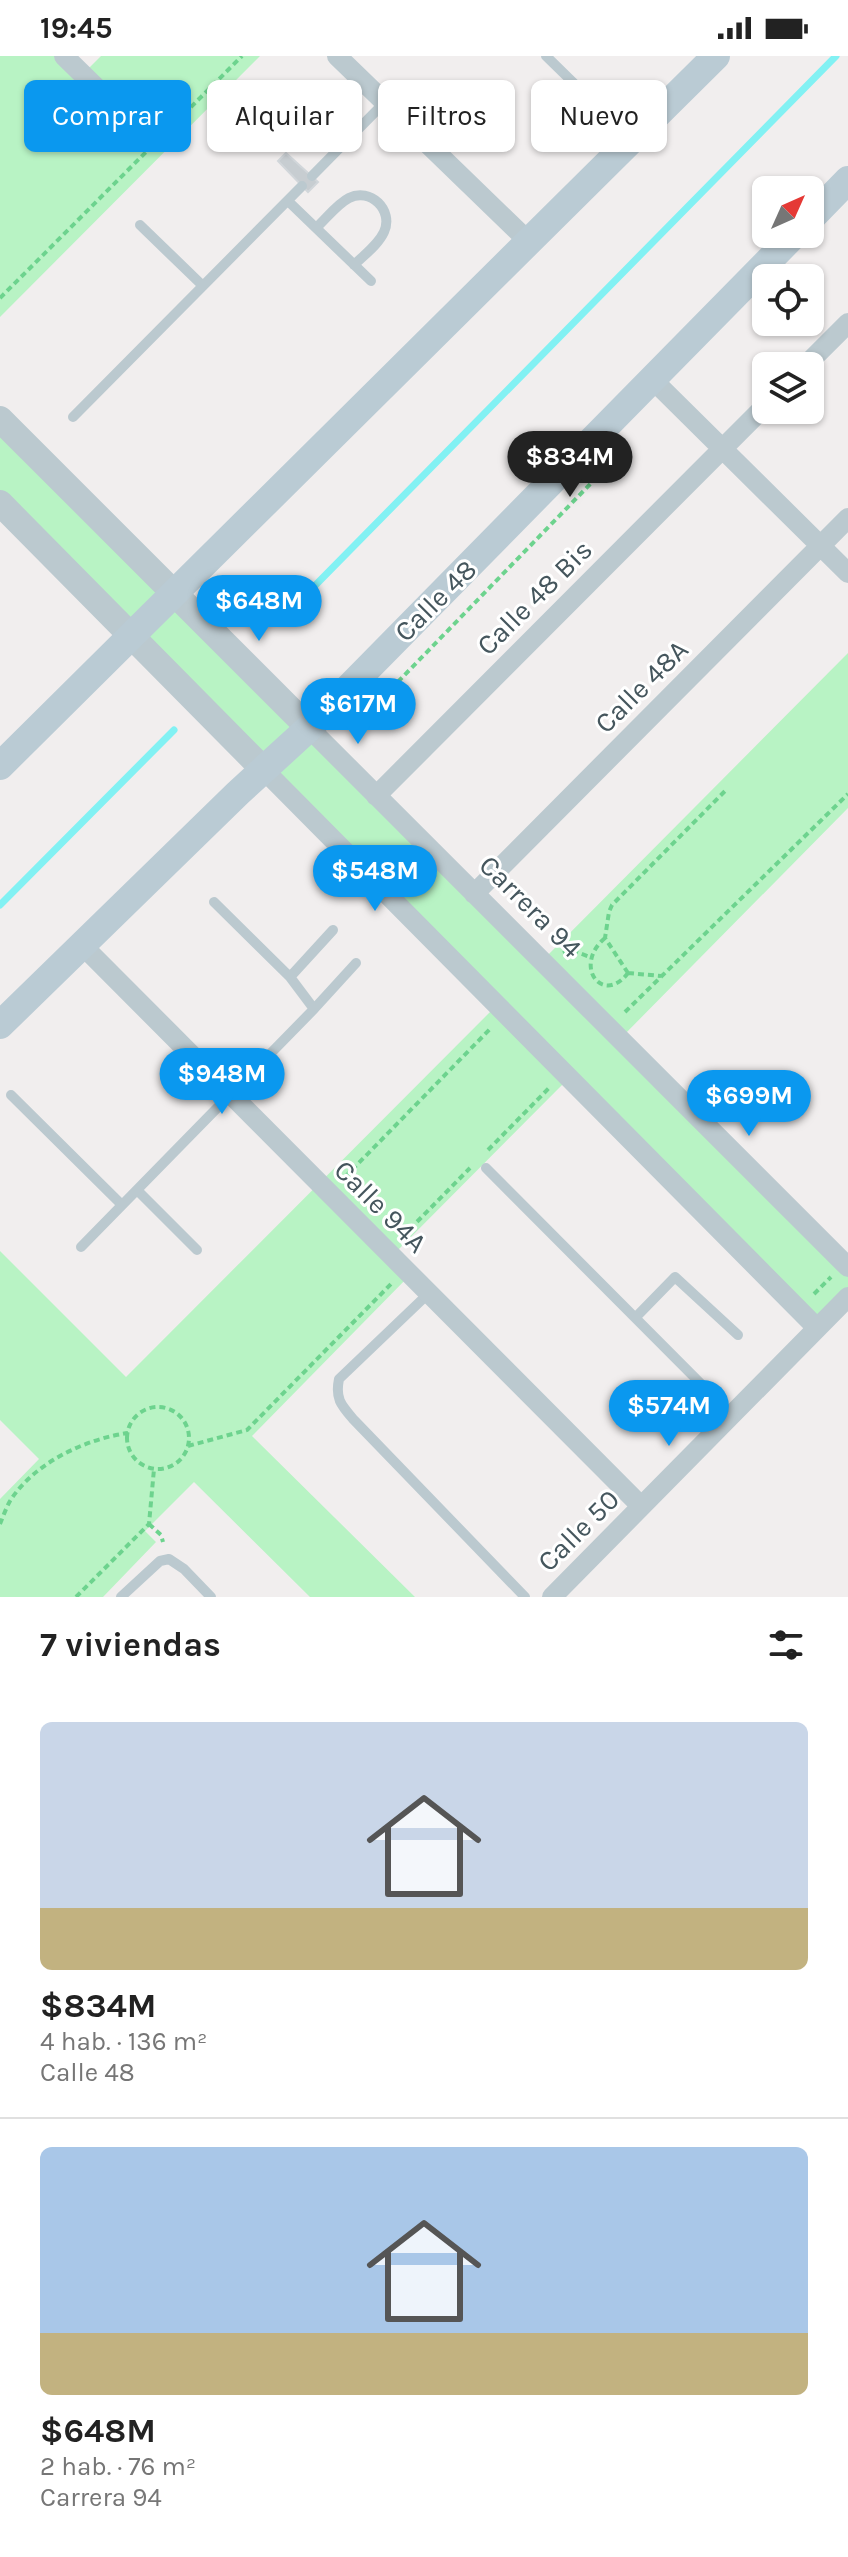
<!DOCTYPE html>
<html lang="es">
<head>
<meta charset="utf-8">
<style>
  body { margin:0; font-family:Karla,sans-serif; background:#f2f2f2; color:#222; height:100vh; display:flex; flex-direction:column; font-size:30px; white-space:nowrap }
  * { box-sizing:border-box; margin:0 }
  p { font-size:26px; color:#767676 }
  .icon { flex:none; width:44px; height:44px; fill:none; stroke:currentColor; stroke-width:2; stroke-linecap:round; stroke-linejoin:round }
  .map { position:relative; height:1541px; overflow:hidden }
  .details { display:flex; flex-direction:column; background:#fff; flex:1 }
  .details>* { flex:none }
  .top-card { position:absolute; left:24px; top:24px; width:800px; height:72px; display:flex; gap:16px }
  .needle { width:52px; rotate:45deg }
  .fabs { position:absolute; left:752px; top:120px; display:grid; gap:16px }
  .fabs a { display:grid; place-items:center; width:72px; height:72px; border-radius:12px; background:#fff; box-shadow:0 2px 6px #0004; font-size:40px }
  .price { position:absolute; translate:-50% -68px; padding:0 18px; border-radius:28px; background:#0a98ef; color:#fff; font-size:26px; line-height:52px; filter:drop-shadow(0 2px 4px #0008) }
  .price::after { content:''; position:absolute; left:50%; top:48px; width:24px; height:18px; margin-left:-12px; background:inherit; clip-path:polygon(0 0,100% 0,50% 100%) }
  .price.active { background:#222; color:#fff }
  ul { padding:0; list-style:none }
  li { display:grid; align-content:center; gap:16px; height:424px; padding:0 40px }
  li+li { border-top:2px solid #e0e0e0 }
  li span { display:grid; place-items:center; height:248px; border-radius:12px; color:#555 }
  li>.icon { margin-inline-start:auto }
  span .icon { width:144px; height:144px; fill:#fffc; stroke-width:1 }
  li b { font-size:34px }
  h2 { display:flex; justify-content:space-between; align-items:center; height:96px; padding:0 40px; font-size:34px }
  .chip { padding:0 28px; border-radius:12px; background:#fff; box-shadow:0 2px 6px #0004; font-size:28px; line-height:72px }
  .chip.active { background:#0a98ef; color:#fff }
  .status { display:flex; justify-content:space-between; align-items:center; height:56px; padding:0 40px; background:#fff; direction:ltr }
  .status svg { height:22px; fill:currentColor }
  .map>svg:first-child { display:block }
</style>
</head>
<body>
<div class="status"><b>19:45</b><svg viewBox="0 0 49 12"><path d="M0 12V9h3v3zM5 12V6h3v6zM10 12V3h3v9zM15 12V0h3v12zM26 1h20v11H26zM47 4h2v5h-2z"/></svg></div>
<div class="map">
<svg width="848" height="1541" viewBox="0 0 848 1541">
  <rect width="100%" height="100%" fill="#f1eeee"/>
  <path fill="#b8f3c4" d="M0 0H64L83 18 101 0H260L0 261Z
    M0 363 542 905 848 597V752L620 983 848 1211V1241L817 1272 569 1022 392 1200 410 1219 252 1380 415 1541H310L194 1426 145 1475 156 1486 103 1541H0V1443L39 1403 0 1364V1195L126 1321 497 949 0 447Z"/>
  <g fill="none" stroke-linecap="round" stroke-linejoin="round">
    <path stroke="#82f1f3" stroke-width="7" d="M291 554 836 0
      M0 849 174 674"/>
  </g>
  <path fill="#c7cdd1" stroke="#d1d6da" stroke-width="2" d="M286 97 318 126 308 136 278 105Z"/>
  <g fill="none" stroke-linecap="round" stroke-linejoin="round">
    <path stroke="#6dd38e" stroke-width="4" stroke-dasharray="6 4" stroke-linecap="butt" d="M0 242 242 0
      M356 669 600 418
      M605 882C572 910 603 950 628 917
      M563 897 571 894 590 901
      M628 917 605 882 609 856 612 849 727 733
      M628 917 661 920
      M625 956 848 738
      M488 1094 549 1032
      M345 1121 490 973
      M403 1180 470 1112
      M814 1238 831 1221
      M127 1382a31 31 0 1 1 62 0a31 31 0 1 1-62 0Z
      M188 1390 247 1374 391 1228
      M0 1468C3 1461 6 1452 10 1445 34 1407 85 1383 128 1377
      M149 1468 161 1479 163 1486
      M76 1541 149 1468 154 1413"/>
    <path stroke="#bbc9cf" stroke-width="10" d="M546 0 590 43
      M312 120 385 46
      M288 145 371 225
      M140 169 202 229
      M316 172C326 163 337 148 349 142 370 131 394 154 384 176 378 189 364 199 354 209
      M73 361 302 130
      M214 846 290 921 314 953
      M290 921 333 874
      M11 1039 122 1149
      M486 1112 732 1359
      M137 1134 197 1194
      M81 1191 314 953 356 907
      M429 1237 339 1323C335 1343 341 1349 354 1364L525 1541
      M636 1261 675 1221 738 1279
      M121 1541 160 1505 169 1503 184 1513 211 1541"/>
    <path stroke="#bbc9cf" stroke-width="20" d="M64 0 114 49
      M337 0 529 186
      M805 310 848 267
      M652 323 848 517
      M309 672 848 1211
      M263 713 817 1272
      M376 740 766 349
      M474 838 848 462
      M82 889 641 1450
      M552 1541 848 1241"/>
    <path stroke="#bbc9cf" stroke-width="26" d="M0 363 309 672
      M0 447 263 713"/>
    <path stroke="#bacbd4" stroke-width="28" d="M810 163 848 124
      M0 710 716 0
      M0 969 238 737 309 672 795 178"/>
  </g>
  <g text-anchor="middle" stroke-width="6" stroke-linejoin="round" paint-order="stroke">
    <g font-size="28" fill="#45565d" stroke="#fff">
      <text transform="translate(534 541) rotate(-45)" y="10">Calle 48 Bis</text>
      <text transform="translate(435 544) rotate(-45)" y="10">Calle 48</text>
      <text transform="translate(641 630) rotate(-45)" y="10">Calle 48A</text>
      <text transform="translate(531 850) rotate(45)" y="10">Carrera 94</text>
      <text transform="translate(381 1150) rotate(45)" y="10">Calle 94A</text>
      <text transform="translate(578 1474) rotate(-45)" y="10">Calle 50</text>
    </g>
  </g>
</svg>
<div class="fabs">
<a><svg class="needle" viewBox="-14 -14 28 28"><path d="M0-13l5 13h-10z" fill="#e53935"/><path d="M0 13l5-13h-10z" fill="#767676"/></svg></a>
<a><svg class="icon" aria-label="locate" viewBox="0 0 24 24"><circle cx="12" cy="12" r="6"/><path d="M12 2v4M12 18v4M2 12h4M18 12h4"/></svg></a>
<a><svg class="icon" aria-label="layers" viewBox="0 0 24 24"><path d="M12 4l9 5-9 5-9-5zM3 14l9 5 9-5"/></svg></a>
</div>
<b class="price active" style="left:570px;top:443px">$834M</b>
<b class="price" style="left:259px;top:587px">$648M</b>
<b class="price" style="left:358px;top:690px">$617M</b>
<b class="price" style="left:375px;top:857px">$548M</b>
<b class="price" style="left:222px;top:1060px">$948M</b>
<b class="price" style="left:749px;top:1082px">$699M</b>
<b class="price" style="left:669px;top:1392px">$574M</b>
<div class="top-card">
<a class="chip active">Comprar</a>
<a class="chip">Alquilar</a>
<a class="chip">Filtros</a>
<a class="chip">Nuevo</a>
</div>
</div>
<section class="details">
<h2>7 viviendas<svg class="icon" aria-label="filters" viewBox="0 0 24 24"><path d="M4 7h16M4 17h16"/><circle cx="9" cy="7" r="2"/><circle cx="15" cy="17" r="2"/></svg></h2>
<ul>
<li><span style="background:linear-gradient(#c9d6e8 75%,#c2b280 0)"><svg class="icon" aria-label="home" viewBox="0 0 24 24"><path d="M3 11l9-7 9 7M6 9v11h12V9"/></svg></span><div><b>$834M</b><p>4 hab. · 136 m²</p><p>Calle 48</p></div></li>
<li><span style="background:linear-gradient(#a9c7e8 75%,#c2b280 0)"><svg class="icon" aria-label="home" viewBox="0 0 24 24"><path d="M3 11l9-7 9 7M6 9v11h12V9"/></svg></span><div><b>$648M</b><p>2 hab. · 76 m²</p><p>Carrera 94</p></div></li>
</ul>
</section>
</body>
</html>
